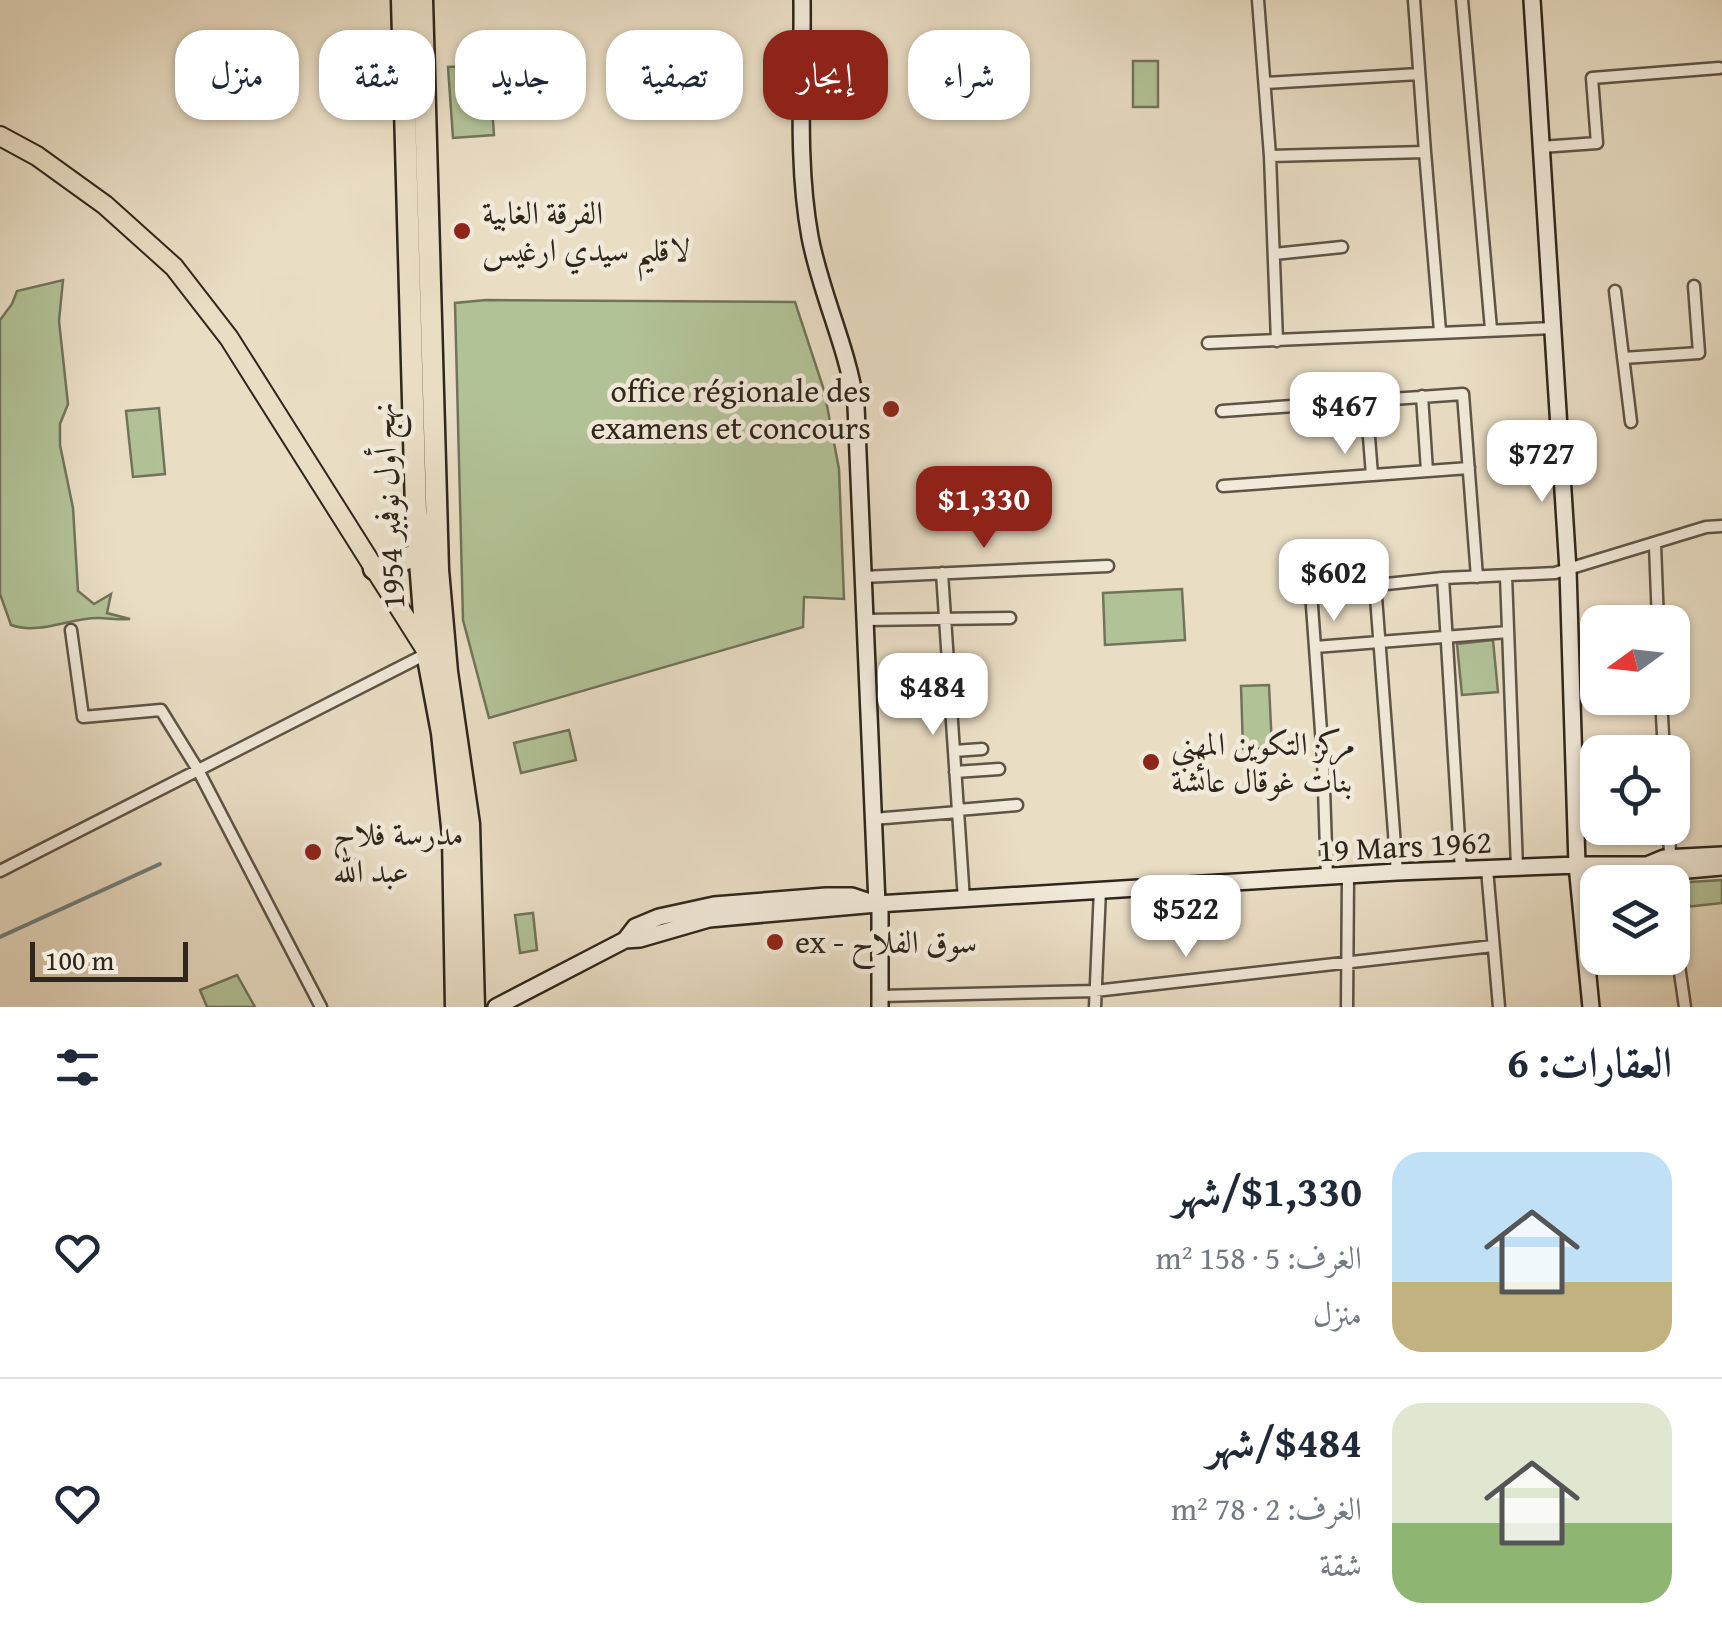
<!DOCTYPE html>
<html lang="ar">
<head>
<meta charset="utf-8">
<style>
  body { margin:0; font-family:"Gentium Book Plus",Amiri,serif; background:#f2f2f3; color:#1f2937; direction:rtl; height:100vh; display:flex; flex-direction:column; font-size:38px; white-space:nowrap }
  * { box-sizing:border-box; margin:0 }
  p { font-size:32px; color:#747a83 }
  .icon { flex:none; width:55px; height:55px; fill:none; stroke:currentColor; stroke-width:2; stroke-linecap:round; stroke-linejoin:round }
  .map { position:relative; height:1007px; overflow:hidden; direction:ltr }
  .sheet { display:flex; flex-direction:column; background:#fff; flex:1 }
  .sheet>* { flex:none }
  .guide { position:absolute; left:30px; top:30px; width:1000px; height:90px; direction:rtl; display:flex; gap:20px }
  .needle { width:65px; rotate:255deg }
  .controls { position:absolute; left:1580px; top:605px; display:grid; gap:20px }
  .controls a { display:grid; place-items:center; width:110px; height:110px; border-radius:20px; background:#fff; box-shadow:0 2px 8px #0004; font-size:50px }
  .scale { position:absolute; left:30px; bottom:25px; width:158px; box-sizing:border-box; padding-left:10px; border:5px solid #2f271c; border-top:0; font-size:28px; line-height:35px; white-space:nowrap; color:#2f271c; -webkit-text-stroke:8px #f1e9d9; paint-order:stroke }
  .price { position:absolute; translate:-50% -85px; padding:0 22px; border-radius:20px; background:#fff; color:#222; font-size:32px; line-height:65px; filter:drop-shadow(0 2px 5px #0008) }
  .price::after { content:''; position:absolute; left:50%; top:60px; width:30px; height:22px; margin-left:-15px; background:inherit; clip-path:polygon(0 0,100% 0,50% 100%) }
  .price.selected { background:#8f2418; color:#fff }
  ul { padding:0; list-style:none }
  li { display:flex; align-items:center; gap:30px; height:250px; padding:0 50px }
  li+li { border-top:2px solid #e0e1e3 }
  li span { display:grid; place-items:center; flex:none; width:280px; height:200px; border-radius:30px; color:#555 }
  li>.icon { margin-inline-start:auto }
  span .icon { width:120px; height:120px; fill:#fffc; stroke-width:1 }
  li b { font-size:42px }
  h2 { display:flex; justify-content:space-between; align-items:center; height:120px; padding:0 50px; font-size:42px }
  .pill { padding:0 35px; border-radius:30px; background:#fff; box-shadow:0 2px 8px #0004; font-size:35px; line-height:90px }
  .pill.selected { background:#8f2418; color:#fff }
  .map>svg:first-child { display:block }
</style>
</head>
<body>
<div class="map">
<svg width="1722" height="1007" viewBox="0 0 1722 1007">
  <rect width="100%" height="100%" fill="#e9ddc4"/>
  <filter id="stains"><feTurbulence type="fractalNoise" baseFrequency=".002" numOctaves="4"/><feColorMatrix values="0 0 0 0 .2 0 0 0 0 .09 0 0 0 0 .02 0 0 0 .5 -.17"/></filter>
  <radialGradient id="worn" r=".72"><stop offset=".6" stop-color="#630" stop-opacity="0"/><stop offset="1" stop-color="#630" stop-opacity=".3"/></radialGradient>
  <path fill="#b2c297" stroke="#70745a" stroke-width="2.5" d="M1133 61H1158V107H1133Z
    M489 65 494 135 453 138 448 67Z
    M63 280 59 321 68 404 60 424V445L73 508 78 591 94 604 111 594 107 613 130 619C118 620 109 618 98 618 68 618 40 635 11 625L0 594V320L12 304 17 291Z
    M486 300 795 302 824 390 839 469 844 599 804 597 803 627 489 718 463 620 455 303Z
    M159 408 165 474 133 477 126 411Z
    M1182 589 1185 640 1105 645 1103 593Z
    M1493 640 1498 692 1462 695 1457 644Z
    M1269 685 1272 748 1243 749 1241 686Z
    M569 730 576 760 521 773 514 743Z
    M1722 880V903L1676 908 1674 883Z
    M533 913 537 950 520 953 515 915Z
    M237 975 255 1007H207L200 990Z"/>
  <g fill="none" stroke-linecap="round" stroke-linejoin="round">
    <path stroke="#6f7f7d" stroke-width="4" d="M0 937 160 864"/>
    <defs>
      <path id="street" d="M1258 0 1270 156
        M1414 0 1425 152
        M1462 0 1491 329
        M1265 83 1419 74
        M1541 147 1597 143 1592 78 1719 68
        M1274 254 1342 247
        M1615 291 1631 422
        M1277 341 1270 156 1425 152 1440 331
        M1208 343 1554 328
        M1623 358 1699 353 1694 286
        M1422 396 1427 471
        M1366 399 1372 475
        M1222 411 1463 394 1477 577
        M1223 486 1469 468
        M1655 545 1658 622
        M942 573 964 900
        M1506 576 1517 868
        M862 577 1108 566
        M1443 578 1461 871
        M1375 584 1397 872
        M864 620 1010 618
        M71 630 83 717 161 710 198 770 321 1007
        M1315 647 1508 632
        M1661 698 1664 752
        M954 751 982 749
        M955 772 999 769
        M958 810 1017 805
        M873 819 958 812
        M1669 828 1670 857
        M1487 869 1499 1007
        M0 871 426 654
        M1327 878 1323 759 1311 592 1443 578 1555 573 1706 527 1722 526
        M1672 918 1685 1007
        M880 996 1095 991 1493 946
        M1095 1007 1100 889
        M1347 1007 1348 876"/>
      <path id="secondary" d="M802 0C803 78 796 160 810 237 821 295 848 348 856 406L877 904
        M1532 0 1568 570 1577 865 1591 1007
        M1647 865 1664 858 1722 855
        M880 904V1007
        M625 940 640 939 709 919 877 904 1397 872 1577 865H1647L1666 872 1722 867
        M496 1007 625 940 635 927 659 917 714 905 826 896H852L873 903"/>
      <path id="primary" d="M0 136 37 156 105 205 174 267 229 338 429 655"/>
      <path id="highway" d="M402 0 416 510 427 653 442 733 453 836 456 1007
        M422 0 438 570 447 672 469 824 474 1007
        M374 569 404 560 429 547"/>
    </defs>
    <use href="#street" stroke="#5e5446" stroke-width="15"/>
    <use href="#secondary" stroke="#2f271c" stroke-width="20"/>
    <use href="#primary" stroke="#2f271c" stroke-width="22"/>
    <use href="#highway" stroke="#2f271c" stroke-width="25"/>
    <use href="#street" stroke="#f1e9d9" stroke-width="10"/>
    <use href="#secondary" stroke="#f1e9d9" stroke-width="15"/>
    <use href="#primary" stroke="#e9ddc4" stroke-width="18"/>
    <use href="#highway" stroke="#e9ddc4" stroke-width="20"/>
  </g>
  <g fill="#8f2418" stroke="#f1e9d9" stroke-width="4">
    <circle cx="462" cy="231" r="10"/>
    <circle cx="891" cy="409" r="10"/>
    <circle cx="1151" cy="762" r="10"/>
    <circle cx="313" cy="852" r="10"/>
    <circle cx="775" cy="942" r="10"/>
  </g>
  <g text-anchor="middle" stroke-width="9" stroke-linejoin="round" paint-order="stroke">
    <g font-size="32" fill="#2f271c" stroke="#f1e9d9" text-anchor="start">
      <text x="482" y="224">الفرقة الغابية<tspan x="482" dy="37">لاقليم سيدي ارغيس</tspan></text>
      <text x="871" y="402" text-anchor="end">office régionale des<tspan x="871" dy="37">examens et concours</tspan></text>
      <text x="1171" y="755">مركز التكوين المهني<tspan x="1171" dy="37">بنات غوقال عائشة</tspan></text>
      <text x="333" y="845">مدرسة فلاح<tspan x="333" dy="37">عبد الله</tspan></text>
      <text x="795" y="953">ex - سوق الفلاح</text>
    </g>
    <g font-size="32" fill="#2f271c" stroke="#f1e9d9">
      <text transform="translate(388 506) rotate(-93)" y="11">نهج أول نوفمبر 1954</text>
      <text transform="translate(1405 846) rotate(-3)" y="11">19 Mars 1962</text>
    </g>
  </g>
  <rect width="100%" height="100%" filter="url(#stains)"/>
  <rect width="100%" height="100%" fill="url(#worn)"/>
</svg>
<div class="controls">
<a><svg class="needle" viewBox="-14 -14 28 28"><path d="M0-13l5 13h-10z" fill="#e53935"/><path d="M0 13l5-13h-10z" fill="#747a83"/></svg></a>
<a><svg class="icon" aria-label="locate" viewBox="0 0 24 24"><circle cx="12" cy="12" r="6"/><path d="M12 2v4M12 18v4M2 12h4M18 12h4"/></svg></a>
<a><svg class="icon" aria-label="layers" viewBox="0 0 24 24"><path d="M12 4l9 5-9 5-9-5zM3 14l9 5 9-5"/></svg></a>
</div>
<div class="scale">100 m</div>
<b class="price" style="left:1345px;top:457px">$467</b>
<b class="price" style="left:1542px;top:505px">$727</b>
<b class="price selected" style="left:984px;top:551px">$1,330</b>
<b class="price" style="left:1334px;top:624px">$602</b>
<b class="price" style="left:933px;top:738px">$484</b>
<b class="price" style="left:1186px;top:960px">$522</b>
<div class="guide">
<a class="pill">شراء</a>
<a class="pill selected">إيجار</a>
<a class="pill">تصفية</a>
<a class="pill">جديد</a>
<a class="pill">شقة</a>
<a class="pill">منزل</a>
</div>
</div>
<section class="sheet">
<h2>العقارات: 6<svg class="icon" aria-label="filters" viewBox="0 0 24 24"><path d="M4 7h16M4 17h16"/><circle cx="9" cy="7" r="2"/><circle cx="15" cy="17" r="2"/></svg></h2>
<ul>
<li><span style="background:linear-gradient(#bfe0f5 65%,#c2b280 0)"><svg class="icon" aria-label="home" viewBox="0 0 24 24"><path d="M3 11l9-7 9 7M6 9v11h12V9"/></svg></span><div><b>$1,330/شهر</b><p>الغرف: 5 · 158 m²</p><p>منزل</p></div><svg class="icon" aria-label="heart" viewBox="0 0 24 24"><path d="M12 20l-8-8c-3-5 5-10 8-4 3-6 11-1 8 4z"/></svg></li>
<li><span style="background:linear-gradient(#dfe7d0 60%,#8fb573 0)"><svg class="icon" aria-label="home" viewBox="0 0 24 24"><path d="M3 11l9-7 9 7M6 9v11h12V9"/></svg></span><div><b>$484/شهر</b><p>الغرف: 2 · 78 m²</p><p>شقة</p></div><svg class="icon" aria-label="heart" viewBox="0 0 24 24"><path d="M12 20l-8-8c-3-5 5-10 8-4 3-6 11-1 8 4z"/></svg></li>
</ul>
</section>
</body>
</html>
